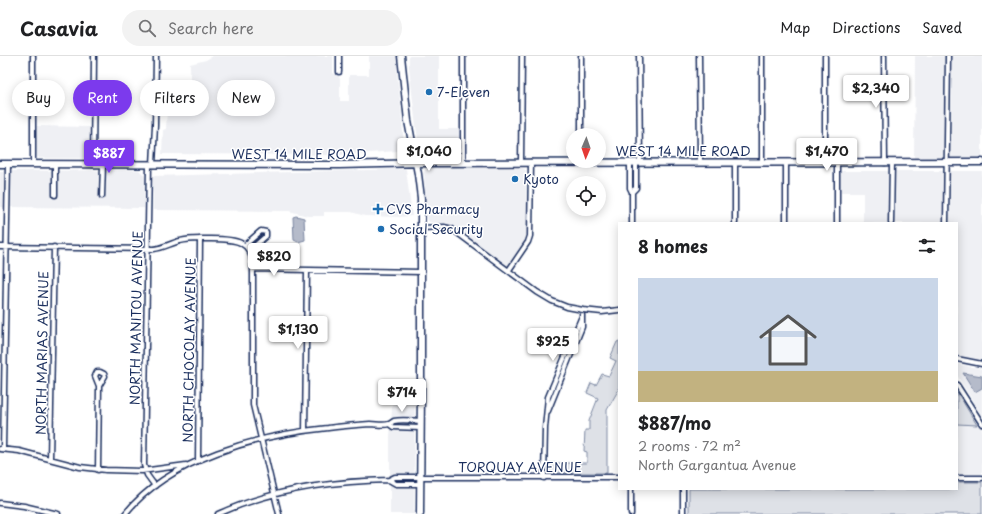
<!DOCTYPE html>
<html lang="en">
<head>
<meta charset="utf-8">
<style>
  body { margin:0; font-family:"Playpen Sans",sans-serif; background:#f2f2f2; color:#202124; height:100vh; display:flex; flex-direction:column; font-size:15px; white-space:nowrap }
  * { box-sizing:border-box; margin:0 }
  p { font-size:13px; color:#757577 }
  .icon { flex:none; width:22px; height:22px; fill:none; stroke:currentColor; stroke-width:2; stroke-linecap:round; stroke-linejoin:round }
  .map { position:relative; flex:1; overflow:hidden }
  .details { position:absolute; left:618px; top:166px; width:340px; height:268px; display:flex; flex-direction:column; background:#fff; border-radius:0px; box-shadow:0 2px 10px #0003 }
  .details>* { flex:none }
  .hud { position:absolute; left:12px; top:24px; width:380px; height:36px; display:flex; gap:8px }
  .needle { width:26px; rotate:182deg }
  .fabs { position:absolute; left:566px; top:72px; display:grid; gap:8px }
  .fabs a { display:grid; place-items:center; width:40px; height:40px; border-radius:50%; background:#fff; box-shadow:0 2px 10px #0003; font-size:20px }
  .price { position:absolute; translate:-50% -34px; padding:0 9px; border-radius:4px; background:#fff; color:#222; font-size:13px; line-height:26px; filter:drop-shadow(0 1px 2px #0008) }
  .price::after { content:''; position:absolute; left:50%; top:24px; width:12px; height:9px; margin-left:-6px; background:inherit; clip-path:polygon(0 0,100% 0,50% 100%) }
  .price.active { background:#7c3aed; color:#fff }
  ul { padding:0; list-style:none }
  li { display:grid; align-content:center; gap:8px; height:212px; padding:0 20px }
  li span { display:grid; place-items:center; height:124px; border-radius:0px; color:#555 }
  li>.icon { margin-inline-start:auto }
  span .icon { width:72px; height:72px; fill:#fffc; stroke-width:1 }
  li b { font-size:17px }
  h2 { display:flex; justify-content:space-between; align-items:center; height:48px; padding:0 20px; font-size:17px }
  .chip { padding:0 14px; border-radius:18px; background:#fff; box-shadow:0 2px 10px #0003; font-size:14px; line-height:36px }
  .chip.active { background:#7c3aed; color:#fff }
  header { display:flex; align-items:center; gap:24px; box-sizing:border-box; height:56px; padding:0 20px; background:#fff; border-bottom:1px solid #e0e0e0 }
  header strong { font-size:19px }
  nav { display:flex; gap:22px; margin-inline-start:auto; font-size:14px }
  .search { width:280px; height:36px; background:#f2f2f2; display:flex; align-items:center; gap:10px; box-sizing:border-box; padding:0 14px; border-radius:22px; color:#757577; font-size:15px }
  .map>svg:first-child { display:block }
</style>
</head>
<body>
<header>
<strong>Casavia</strong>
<div class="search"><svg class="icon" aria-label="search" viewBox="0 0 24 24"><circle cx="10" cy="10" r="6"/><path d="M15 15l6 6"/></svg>Search here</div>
<nav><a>Map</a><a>Directions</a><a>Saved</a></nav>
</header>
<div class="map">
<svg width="982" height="458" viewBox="0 0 982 458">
  <rect width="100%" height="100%" fill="#fff"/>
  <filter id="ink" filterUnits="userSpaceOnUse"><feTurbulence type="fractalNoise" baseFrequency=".025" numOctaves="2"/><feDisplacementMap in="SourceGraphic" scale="8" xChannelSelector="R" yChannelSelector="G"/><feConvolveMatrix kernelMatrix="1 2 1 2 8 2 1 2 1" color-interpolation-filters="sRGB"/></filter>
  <g filter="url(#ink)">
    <path fill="#eff0f4" d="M213 0H333V17L339 20 340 23V45H349V19H369V0H397V19L401 52 404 91 398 95 340 99 162 98 163 74 166 73 167 55 184 56 191 53 190 8 206 4Z
      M409 0H439V73H459V100H421L416 71 409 10Z
      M915 0H982V102H914Z
      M35 70 90 71 89 101 85 102H39L37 101Z
      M429 112H522L526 114 528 179 526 185 510 208 507 209 458 173 446 167H433L429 166 427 163 424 117 425 114Z
      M406 113 412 160 399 161 365 160 351 156H324V160H308L289 155 153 154V120Z
      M139 114 145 120 144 152 0 151V115Z
      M840 115H982V305L957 299V167H863V136H840Z
      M957 308 982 313V360L957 319Z
      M384 327H415L414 458H390V381L393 339 384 338Z
      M957 334 982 373V419H957Z"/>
    <path fill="#dee1e7" stroke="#7c88a2" d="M619 285V333L607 354V417H548L547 407H587V396L584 395 585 374H589V365L598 342 587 337 591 327 596 329 602 318 609 320 616 305 610 302 617 286Z
      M957 336 977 369 957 368Z
      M957 426H982V458H689V433H957Z"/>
    <path fill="#b5bbca" stroke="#77839f" d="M296 160 304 162 305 184 298 186 294 184 293 161Z
      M963 317 982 320V332L975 336Z"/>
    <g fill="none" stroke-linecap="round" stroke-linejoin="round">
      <defs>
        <path id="street" d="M639 0 640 106
          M699 0 700 107
          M762 0V107
          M825 0V107
          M884 0 885 107
          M339 16V0
          M581 79V0
          M521 106 522 0
          M630 106V132L632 136V167
          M463 107V0
          M735 107V167
          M837 107V167
          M33 108V0
          M93 109 94 0
          M149 109 144 409 147 419 155 430
          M153 109 155 69 156 0
          M632 136 636 132V106
          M55 139V108
          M102 140 103 109
          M786 167V107
          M891 167 892 107
          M946 167 948 0
          M421 172 444 171 452 173 537 236 552 245 567 251 583 254 602 256 619 254
          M245 189 261 175 266 176V180L249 195
          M0 191 154 193C164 192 171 187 180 185 190 182 201 183 211 183 235 183 253 184 253 213L421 216
          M253 213V349L279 458
          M509 214 528 186 530 180 531 106
          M957 303 982 308
          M957 329 982 368
          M548 355 582 271V259
          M389 368 393 371 421 372
          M305 375 307 214
          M0 393 19 395 80 411 106 414 142 415 186 409
          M3 393 8 108
          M50 403 54 191
          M198 405 200 183
          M98 414 99 330 105 320 104 318 100 316H97L95 320 99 330
          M544 422 545 372 548 341 582 260
          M957 422H982
          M389 424 396 428H420
          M0 447 24 450 58 458
          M125 458C170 402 259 379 328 372 342 370 356 369 370 368 376 368 383 370 389 368 390 368 392 366 394 365 402 363 413 365 421 365
          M218 458C271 434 332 425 389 424L395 421H619
          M631 458V433
          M683 458V433"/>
        <path id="secondary" d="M401 0 408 65 418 118 421 142V333L420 458
          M0 108 339 109 424 107 982 106"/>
      </defs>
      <use href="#street" stroke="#1b2f5e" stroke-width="7"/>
      <use href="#secondary" stroke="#1b2f5e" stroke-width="9"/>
      <use href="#street" stroke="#fff" stroke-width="4"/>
      <use href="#secondary" stroke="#fff" stroke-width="6"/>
    </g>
  </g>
  <g fill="#1f6fb2" stroke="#fff" stroke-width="1.5">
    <circle cx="429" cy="36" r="4"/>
    <circle cx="515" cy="123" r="4"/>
    <path d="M376 147h4v4h4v4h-4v4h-4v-4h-4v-4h4z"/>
    <circle cx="381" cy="173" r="4"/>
  </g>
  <g text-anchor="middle" stroke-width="3" stroke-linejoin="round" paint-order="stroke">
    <g font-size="13" fill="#1b2f5e" stroke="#fff" text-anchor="start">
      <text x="437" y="41">7-Eleven</text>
      <text x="523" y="128">Kyoto</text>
      <text x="386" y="158">CVS Pharmacy</text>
      <text x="389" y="178">Social Security</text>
    </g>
    <g font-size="13" fill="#1b2f5e" stroke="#fff">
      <text x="683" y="100">WEST 14 MILE ROAD</text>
      <text x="299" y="103">WEST 14 MILE ROAD</text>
      <text transform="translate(136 262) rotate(-89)" y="5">NORTH MANITOU AVENUE</text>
      <text transform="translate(189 294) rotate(-89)" y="5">NORTH CHOCOLAY AVENUE</text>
      <text transform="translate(42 297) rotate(-89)" y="5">NORTH MARIAS AVENUE</text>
      <text x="520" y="416">TORQUAY AVENUE</text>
    </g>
  </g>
</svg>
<div class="fabs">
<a><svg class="needle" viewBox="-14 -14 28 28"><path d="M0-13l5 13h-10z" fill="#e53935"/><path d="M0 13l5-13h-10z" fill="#757577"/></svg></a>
<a><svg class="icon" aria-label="locate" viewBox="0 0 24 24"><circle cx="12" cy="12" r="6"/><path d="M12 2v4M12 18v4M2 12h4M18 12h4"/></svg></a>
</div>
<b class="price" style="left:876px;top:53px">$2,340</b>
<b class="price" style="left:429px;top:116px">$1,040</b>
<b class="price" style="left:827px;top:116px">$1,470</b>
<b class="price active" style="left:109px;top:118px">$887</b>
<b class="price" style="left:274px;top:221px">$820</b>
<b class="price" style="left:298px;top:294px">$1,130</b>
<b class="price" style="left:553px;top:306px">$925</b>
<b class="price" style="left:402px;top:357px">$714</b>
<div class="hud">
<a class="chip">Buy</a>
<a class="chip active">Rent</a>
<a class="chip">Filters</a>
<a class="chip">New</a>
</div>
<section class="details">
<h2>8 homes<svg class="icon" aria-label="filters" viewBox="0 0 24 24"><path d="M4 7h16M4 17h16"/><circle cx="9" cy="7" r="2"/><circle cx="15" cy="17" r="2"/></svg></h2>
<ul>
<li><span style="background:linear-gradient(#c9d6e8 75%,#c2b280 0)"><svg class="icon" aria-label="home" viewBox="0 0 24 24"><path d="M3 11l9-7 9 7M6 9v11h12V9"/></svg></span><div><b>$887/mo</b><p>2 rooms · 72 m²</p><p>North Gargantua Avenue</p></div></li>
</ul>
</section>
</div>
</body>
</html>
